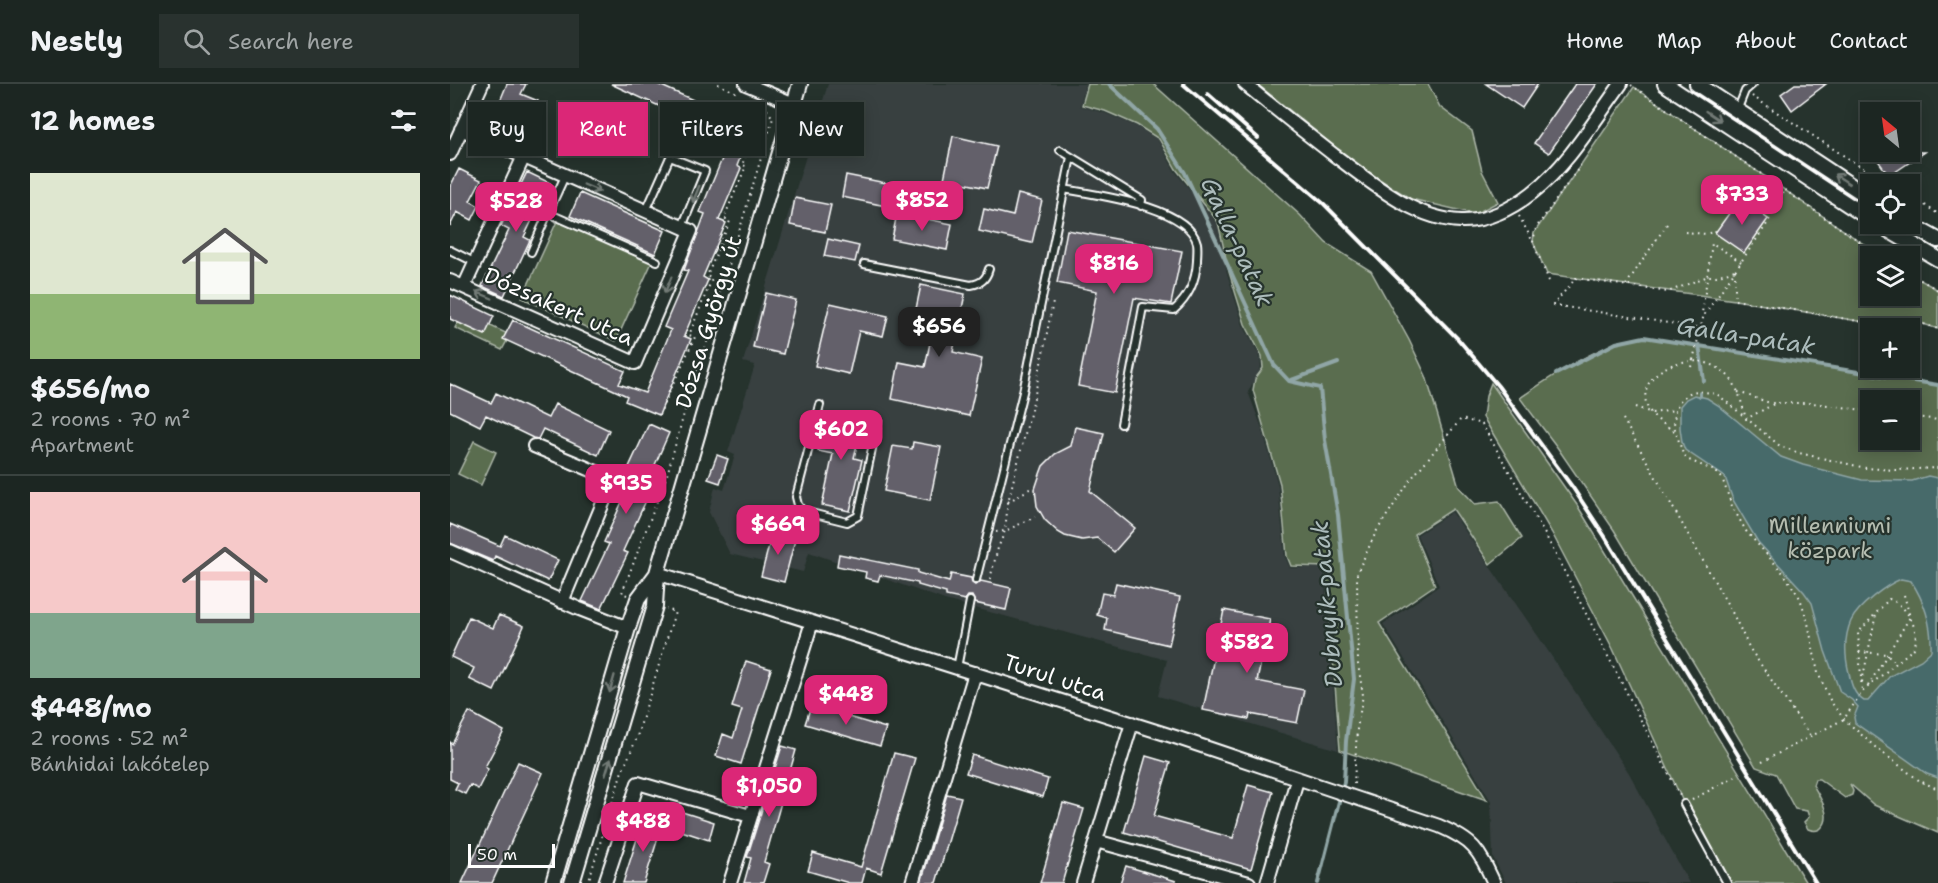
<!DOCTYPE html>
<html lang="en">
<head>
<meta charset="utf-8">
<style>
  body { margin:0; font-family:"Shantell Sans",sans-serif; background:#29322f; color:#f1f3f6; height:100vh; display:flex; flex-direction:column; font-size:22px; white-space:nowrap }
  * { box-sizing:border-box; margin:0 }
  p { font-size:20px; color:#a0a5a5 }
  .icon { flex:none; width:33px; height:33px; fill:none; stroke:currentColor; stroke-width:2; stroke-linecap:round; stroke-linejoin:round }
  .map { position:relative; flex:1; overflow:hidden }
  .panel { display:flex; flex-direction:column; background:#1c2622; width:450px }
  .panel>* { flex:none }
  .banner { position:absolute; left:18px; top:18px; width:570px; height:54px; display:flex; gap:12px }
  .needle { width:39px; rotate:331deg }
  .controls { position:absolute; left:1410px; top:18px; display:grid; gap:12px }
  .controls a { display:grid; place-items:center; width:60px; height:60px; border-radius:0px; background:#1c2622; box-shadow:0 3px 15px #0003,0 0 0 2px #3a4340; font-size:30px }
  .scale { position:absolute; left:18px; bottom:15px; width:87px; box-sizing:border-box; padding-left:6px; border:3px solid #fff; border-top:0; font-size:16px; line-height:21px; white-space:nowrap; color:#fff; -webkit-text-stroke:4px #26332d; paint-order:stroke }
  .price { position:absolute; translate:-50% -51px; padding:0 14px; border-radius:12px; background:#db2777; color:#fff; font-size:20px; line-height:39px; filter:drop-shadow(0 2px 3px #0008) }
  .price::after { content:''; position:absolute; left:50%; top:36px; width:18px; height:14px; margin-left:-9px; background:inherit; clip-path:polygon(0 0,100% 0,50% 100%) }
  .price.active { background:#222; color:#fff }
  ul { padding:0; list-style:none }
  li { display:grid; align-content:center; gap:12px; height:318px; padding:0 30px }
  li+li { border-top:2px solid #3a4340 }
  li span { display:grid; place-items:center; height:186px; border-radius:0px; color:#555 }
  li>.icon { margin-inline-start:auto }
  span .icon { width:108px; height:108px; fill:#fffc; stroke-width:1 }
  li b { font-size:26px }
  h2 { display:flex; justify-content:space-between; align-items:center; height:72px; padding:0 30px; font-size:26px }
  .tag { padding:0 21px; border-radius:0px; background:#1c2622; box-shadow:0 3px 15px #0003,0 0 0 2px #3a4340; font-size:21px; line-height:54px }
  .tag.active { background:#db2777; color:#fff }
  header { display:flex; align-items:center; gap:36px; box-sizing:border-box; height:84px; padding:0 30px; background:#1c2622; border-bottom:2px solid #3a4340 }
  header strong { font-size:28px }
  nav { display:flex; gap:33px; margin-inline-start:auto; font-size:21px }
  .search { width:420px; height:54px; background:#29322f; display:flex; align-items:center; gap:15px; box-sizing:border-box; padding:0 21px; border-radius:0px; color:#a0a5a5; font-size:22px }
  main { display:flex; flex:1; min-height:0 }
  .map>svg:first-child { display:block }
</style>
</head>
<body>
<header>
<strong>Nestly</strong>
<div class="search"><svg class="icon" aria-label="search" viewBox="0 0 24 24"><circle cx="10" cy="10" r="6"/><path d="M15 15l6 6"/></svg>Search here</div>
<nav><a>Home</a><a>Map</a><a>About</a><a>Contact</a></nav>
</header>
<main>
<section class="panel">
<h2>12 homes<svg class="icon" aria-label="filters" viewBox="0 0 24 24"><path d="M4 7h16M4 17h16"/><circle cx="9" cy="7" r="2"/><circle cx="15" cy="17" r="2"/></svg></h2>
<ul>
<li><span style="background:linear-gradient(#dfe7d0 65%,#8fb573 0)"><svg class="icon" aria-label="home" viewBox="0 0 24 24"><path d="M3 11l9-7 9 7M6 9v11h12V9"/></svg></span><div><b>$656/mo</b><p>2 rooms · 70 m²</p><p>Apartment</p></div></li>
<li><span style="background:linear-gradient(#f6c9c9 65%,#7fa58c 0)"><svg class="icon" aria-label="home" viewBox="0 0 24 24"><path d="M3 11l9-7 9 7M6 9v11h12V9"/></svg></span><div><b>$448/mo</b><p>2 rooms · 52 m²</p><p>Bánhidai lakótelep</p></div></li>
</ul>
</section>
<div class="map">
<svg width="1488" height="799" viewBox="0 0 1488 799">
  <rect width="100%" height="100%" fill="#26332d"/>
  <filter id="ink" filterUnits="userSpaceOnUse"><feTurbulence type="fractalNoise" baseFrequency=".0167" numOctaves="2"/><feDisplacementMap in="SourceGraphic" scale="12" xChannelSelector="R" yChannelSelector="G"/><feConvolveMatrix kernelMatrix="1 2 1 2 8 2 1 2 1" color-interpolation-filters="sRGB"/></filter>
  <g filter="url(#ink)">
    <path fill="#384040" d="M378 0H636L630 22 655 29 686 42 708 56 724 86 767 139 777 189 793 241 810 272 811 283 798 308 812 344 828 401 835 473 840 484H874L888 666 708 612 717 576 495 516 359 468 353 488 280 470 259 428 265 403 274 406 285 371 278 368 305 281 293 278Z
      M1002 428 1088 552 1179 689 1239 799H1056L1043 773 1041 717 933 540 989 502 967 451Z"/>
    <path fill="#5a6d50" stroke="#acb6a8" stroke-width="1.5" fill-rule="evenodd" d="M638 0H703L850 131 876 159 921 187 959 256 976 292 1009 403 1025 420 1049 417 1072 454 1040 480 1003 425 964 450 985 501 929 539 1037 716 890 666 876 483 841 482 837 472 830 400 803 306 805 295 813 284 812 272 795 240 779 188 768 138 726 85 709 55 687 41 655 27 632 21Z
      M807 0H978L990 23 1022 47 1032 87 1048 118 1025 130 961 115 910 83Z
      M1184 3 1431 172H1420V212H1460V190L1488 206V245L1459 235 1420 239 1285 216 1097 190 1083 158 1084 149Z
      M108 135 202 178 166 257 72 214Z
      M13 229 60 251 52 266 5 244Z
      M1194 253 1488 301V749L1424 721 1400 700 1403 707 1402 711 1395 714 1369 695H1365L1363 701C1369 712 1383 732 1372 743 1368 748 1363 747 1358 745L1354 738 1359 733 1357 727 1345 725 1326 690 1306 683 1164 446 1107 363 1070 314C1104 291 1153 257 1194 253ZM1420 316H1460V356H1420Z
      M1041 299 1127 421 1356 799H1280L1234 720 1163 565 1102 449 1033 333 1036 312Z
      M24 357 46 368 31 401 8 390Z"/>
    <path fill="#466a6b" stroke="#90a6a6" stroke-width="1.5" fill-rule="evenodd" d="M1244 311 1257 314 1268 321 1331 373 1353 381 1412 396 1462 397 1478 392 1488 394V694L1477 690 1405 639 1404 633 1408 623 1402 616 1390 608 1375 567 1362 519 1354 508 1308 458 1283 416 1275 393 1235 366 1232 358 1230 344V322L1236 315ZM1451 495 1461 497C1475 518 1482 541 1481 567L1471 576 1440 592 1418 617H1414C1404 611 1401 600 1399 589 1395 573 1394 553 1401 537 1408 522 1436 501 1451 495Z"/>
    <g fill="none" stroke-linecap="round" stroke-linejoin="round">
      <path stroke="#90a6a6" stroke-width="4" d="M659 0 707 45 735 89 824 281 839 297 888 279
        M1249 261 1254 297
        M1106 290 1166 259 1194 253 1488 301
        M839 297 870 304 875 356 888 431 904 595 896 657 894 698 868 799
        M1250 312V309"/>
    </g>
    <path fill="#63606b" stroke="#fff" stroke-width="1.5" d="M57 0H76L71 10 88 17 82 31 50 17Z
      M161 0H207L243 16 235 34Z
      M1036 0H1088L1072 24Z
      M1125 0H1147L1099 69 1084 59Z
      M1345 0H1376L1342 26 1331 10Z
      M290 20 308 28 287 82 291 84 269 136 276 139 253 193 258 196 234 252 241 255 209 331 175 317 177 312 53 255 63 236 175 287 169 300 195 309 221 246 214 243 238 187 234 186 255 130 250 128 272 75 267 73Z
      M503 52 547 62 537 104 494 95Z
      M1460 55 1469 68H1475L1439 92 1422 68H1460Z
      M9 85 31 96 20 117 29 122 22 136 7 128 0 142V103Z
      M77 88 100 99 74 153 80 156 54 212 32 202 59 146 51 142Z
      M396 91 441 100 436 122 392 113Z
      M130 109 215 147 205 170 120 132Z
      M568 110 592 116 582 159 529 147 534 125 563 132Z
      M345 114 381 121 375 148 340 141Z
      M1290 114 1318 135 1294 169 1265 149Z
      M447 129 502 140 497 166 442 155Z
      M617 146 732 167 721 220 684 214 665 309 628 302 647 207 607 199Z
      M378 155 409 162 405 178 374 172Z
      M471 201 515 210 503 268 532 275 519 332 442 315 449 278 475 283 482 249 462 244Z
      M316 209 346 216 333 270 303 263Z
      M0 211 44 232 35 251 0 235Z
      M380 219 438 232 433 252 409 247 399 290 365 282Z
      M0 300 41 319 46 309 98 334 105 320 159 346 148 371 93 345 88 355 83 354 36 331 30 342 0 327Z
      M376 331 412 338 404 374 412 376 400 427 372 421 383 370 368 367Z
      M199 340 219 349 193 408 199 410 173 467 178 469 151 525 132 517 159 460 154 458 179 402 172 398Z
      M625 343 654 349 640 407 685 444 664 468 647 454 632 456 615 452 608 448 595 436 587 422 585 405 590 390 593 382 605 370 621 362Z
      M463 358 491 363 480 416 434 407 443 362 462 365Z
      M267 371 278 375 270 399 258 395Z
      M0 440 50 462 55 451 108 476 98 497 45 472 43 477 0 459Z
      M323 446 346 452 334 498 311 492Z
      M389 470 468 486V489L499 498 501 490 521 494 522 499 525 501 531 497 561 504 556 526 525 519 522 512H518L515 516 496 512V509L468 501V499L430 491 428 497 415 494 416 488 387 482Z
      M666 499 730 513 719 561 655 546 657 534 647 531 652 509 663 511Z
      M774 526 820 535 807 597 854 606 847 639 800 630 799 635 753 626Z
      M49 531 74 542 44 607 19 595 24 584 1 573 19 533 43 544Z
      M296 577 321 585 291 680 266 672 273 650 283 654 292 626 282 623Z
      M361 622 436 644 430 662 355 640Z
      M19 628 54 647 35 683 38 685 28 705 20 701 15 710 5 705 8 699 0 695V658L2 660Z
      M332 662 346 666 314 778 319 780 313 799H294L301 774 297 773Z
      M444 669 465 674 431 789 416 784 412 799H399L358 787 363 769 411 783Z
      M522 671 598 695 593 713 516 689Z
      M696 672 720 679 704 732 783 754 798 701 823 708 801 785 674 748Z
      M68 678 93 689 42 799H12Z
      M497 710 511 713 486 799H471Z
      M613 719 634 725 612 799H590Z
      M213 722 264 738 259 756 207 739Z
      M193 736 212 741 194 799H173Z
      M676 782 726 797 725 799H670Z"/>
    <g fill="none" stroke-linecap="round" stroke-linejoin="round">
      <defs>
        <path id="service" d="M1287 27 1295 7 1303 0
          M610 66 692 116 691 122
          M115 92 98 129 207 177
          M614 105C646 111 738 122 747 159 748 164 747 172 747 177 746 197 739 213 724 226L693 223 671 340
          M196 127 220 73 255 87 232 143
          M0 166 26 179
          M81 168 98 129
          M414 180 521 201C532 199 536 195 539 185
          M370 321 346 413 348 421 353 427 397 438 408 432 428 336
          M526 496 573 308 621 73
          M507 584 520 517
          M1234 720 1277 799"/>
        <path id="minor" d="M296 0 344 20
          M795 0C824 24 854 48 884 71 921 98 963 135 1011 137 1036 138 1063 124 1082 109 1118 81 1144 37 1171 0
          M0 70 32 0
          M0 197 185 279 241 147 11 45
          M14 203 74 72
          M84 362 163 395 112 518
          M0 467 127 524 178 544
          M207 489 725 653 989 742C1024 757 1028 765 1044 799
          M646 757 799 799
          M155 799 188 699 300 732
          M280 799 362 538
          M462 799 525 589
          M633 799 682 639
          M817 799 847 696"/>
        <path id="tertiary" d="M1215 0 1420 135
          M1247 0 1420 114
          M1428 140 1488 175
          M1459 140 1488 156
          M103 799 178 544 188 515 206 491
          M122 799 205 522 207 489 350 0"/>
      </defs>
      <use href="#service" stroke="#fff" stroke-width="10"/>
      <use href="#minor" stroke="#fff" stroke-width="16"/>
      <use href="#tertiary" stroke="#fff" stroke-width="18"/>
      <path stroke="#fff" stroke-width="2" stroke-dasharray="1.5 4.5" stroke-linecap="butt" d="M268 0 287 9
        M1181 1 1431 172
        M1302 12 1408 81 1441 100
        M1460 111 1488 130
        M1069 132 1082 156
        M1235 148 1256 150 1266 147
        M1291 178 1262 159 1252 229 1255 230 1317 140 1335 106
        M1285 186V216L1420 239 1459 235 1488 245
        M1460 190 1488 206
        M1099 197 1083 158 1086 144 1133 78
        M1176 201 1219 137
        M1270 247 1103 221 1126 194 1218 208 1258 192H1266L1285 186
        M1241 283 1243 276
        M1288 308 1320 319H1363L1420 327
        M1185 323 1202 329 1225 326
        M209 331 245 253 239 251 262 195 257 192 280 137 274 134 296 82 292 81 315 23
        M1460 332 1488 336
        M1173 335 1283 530 1300 565 1361 653
        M1224 347C1215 341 1201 333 1197 322 1184 285 1249 259 1279 293 1289 304 1292 321 1296 335L1324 320
        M1488 384 1445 386 1416 384 1349 369 1330 362 1267 310 1248 307 1241 308 1231 315 1225 326 1224 342 1233 370 1239 376 1265 387 1272 394 1282 422 1296 447 1334 490 1350 514 1358 539 1368 589 1381 618 1394 635 1425 663 1470 697 1488 705
        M558 418 581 404
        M546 448 555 447 585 433
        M540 495 548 464 555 447 558 418 585 310 603 218
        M177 511 172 509 217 391 243 297 265 236 262 219 272 205 323 34 315 23 306 18
        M1409 568 1437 570 1446 579
        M1412 598 1426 530
        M1418 602 1460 533 1454 511
        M1312 678 1394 635 1412 608 1464 564C1471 546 1456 520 1439 515L1408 549 1412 608
        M904 700 907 645 913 611 908 580 907 489 926 448 961 395 1011 335 1032 340 1097 454 1230 712
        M1242 716 1289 690
        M138 799 171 690 186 656 225 528 216 525"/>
      <use href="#service" stroke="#26332d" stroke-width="6"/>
      <use href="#minor" stroke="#26332d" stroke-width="12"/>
      <use href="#tertiary" stroke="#26332d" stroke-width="14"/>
      <path stroke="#fff" stroke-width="4" d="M733 0 874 120 1008 255 1048 302 1123 404 1154 451 1366 799
        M758 10 808 54"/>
      <path stroke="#fff" stroke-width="2" stroke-dasharray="1.5 4.5" stroke-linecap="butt" d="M1243 276 1254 230"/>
    </g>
    <defs><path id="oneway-shaft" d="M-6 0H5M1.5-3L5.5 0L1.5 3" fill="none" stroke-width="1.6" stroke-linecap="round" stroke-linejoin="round" transform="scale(1.5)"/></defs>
    <g stroke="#727a76">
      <use href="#oneway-shaft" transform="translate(1263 32) rotate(34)"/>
      <use href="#oneway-shaft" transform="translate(1392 95) rotate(-147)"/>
      <use href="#oneway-shaft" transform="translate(142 104) rotate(23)"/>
      <use href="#oneway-shaft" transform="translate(246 110) rotate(112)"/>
      <use href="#oneway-shaft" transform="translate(218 201) rotate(113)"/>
      <use href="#oneway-shaft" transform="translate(34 211) rotate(-157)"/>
      <use href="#oneway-shaft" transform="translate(162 600) rotate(106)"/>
      <use href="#oneway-shaft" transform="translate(158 683) rotate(-73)"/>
    </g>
  </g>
  <g text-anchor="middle" stroke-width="4.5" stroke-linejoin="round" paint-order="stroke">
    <g font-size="22" fill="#fff" stroke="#26332d">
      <text transform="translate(109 222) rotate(24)" y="8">Dózsakert utca</text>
      <text transform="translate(258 238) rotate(-73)" y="8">Dózsa György út</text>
      <text transform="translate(605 593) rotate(18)" y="8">Turul utca</text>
    </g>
    <g font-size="22" fill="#b5bdb0" stroke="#26332d">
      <text x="1380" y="449">Millenniumi<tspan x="1380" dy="25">közpark</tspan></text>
    </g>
    <g font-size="24" font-style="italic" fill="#acbcbc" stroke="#26332d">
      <text transform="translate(787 158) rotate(65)" y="8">Galla-patak</text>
      <text transform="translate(1296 252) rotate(9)" y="8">Galla-patak</text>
      <text transform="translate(877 520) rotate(-95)" y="8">Dubnyik-patak</text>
    </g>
  </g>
</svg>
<div class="controls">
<a><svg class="needle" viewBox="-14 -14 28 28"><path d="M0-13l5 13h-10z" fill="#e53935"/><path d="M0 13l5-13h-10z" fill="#a0a5a5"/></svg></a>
<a><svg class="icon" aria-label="locate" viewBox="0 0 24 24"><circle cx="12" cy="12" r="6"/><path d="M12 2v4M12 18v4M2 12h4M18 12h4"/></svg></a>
<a><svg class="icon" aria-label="layers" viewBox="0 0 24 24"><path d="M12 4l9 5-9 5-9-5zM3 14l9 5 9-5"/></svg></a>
<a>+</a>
<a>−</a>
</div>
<div class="scale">50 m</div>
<b class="price" style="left:1292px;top:142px">$733</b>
<b class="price" style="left:472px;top:148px">$852</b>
<b class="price" style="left:66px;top:149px">$528</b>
<b class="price" style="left:664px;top:211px">$816</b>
<b class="price active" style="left:489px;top:274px">$656</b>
<b class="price" style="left:391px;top:377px">$602</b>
<b class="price" style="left:176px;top:431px">$935</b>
<b class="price" style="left:328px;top:472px">$669</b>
<b class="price" style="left:797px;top:590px">$582</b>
<b class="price" style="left:396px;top:642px">$448</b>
<b class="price" style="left:319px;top:734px">$1,050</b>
<b class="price" style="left:193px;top:769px">$488</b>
<div class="banner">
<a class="tag">Buy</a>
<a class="tag active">Rent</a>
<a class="tag">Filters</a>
<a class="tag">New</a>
</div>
</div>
</main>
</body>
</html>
